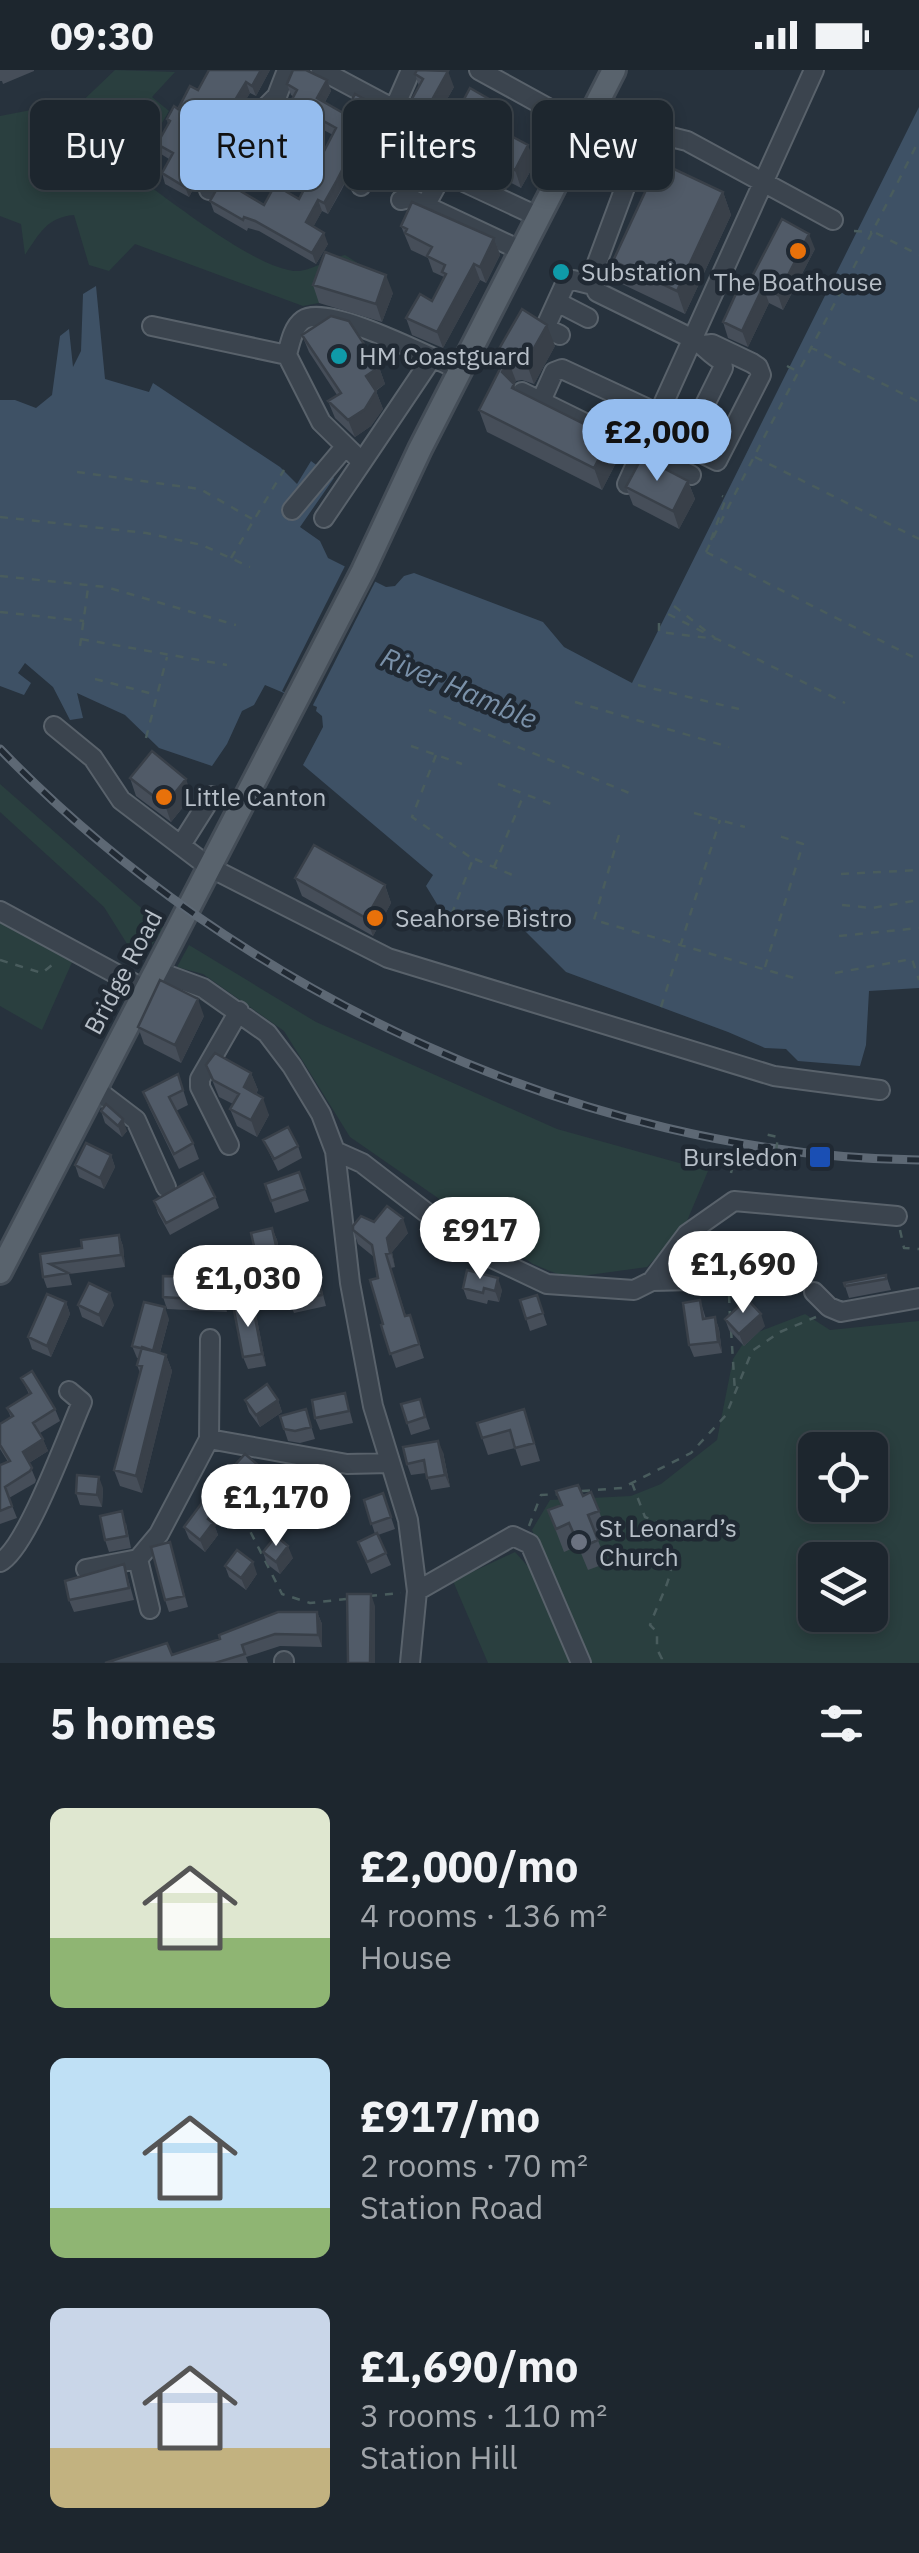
<!DOCTYPE html>
<html lang="en">
<head>
<meta charset="utf-8">
<style>
  body { margin:0; font-family:"IBM Plex Sans",sans-serif; background:#2a323a; color:#f1f3f6; height:100vh; display:flex; flex-direction:column; font-size:38px; white-space:nowrap }
  * { box-sizing:border-box; margin:0 }
  p { font-size:32px; color:#a0a5aa }
  .icon { flex:none; width:55px; height:55px; fill:none; stroke:currentColor; stroke-width:2; stroke-linecap:round; stroke-linejoin:round }
  .map { position:relative; height:1593px; overflow:hidden }
  .drawer { display:flex; flex-direction:column; background:#1d262e; flex:1 }
  .drawer>* { flex:none }
  .guide { position:absolute; left:30px; top:30px; width:860px; height:90px; display:flex; gap:20px }
  .buttons { position:absolute; left:798px; top:1362px; display:grid; gap:20px }
  .buttons a { display:grid; place-items:center; width:90px; height:90px; border-radius:15px; background:#1d262e; box-shadow:0 5px 15px #0003,0 0 0 2px #3b434a; font-size:50px }
  .price { position:absolute; translate:-50% -85px; padding:0 22px; border-radius:35px; background:#fff; color:#222; font-size:32px; line-height:65px; filter:drop-shadow(0 2px 5px #0008) }
  .price::after { content:''; position:absolute; left:50%; top:60px; width:30px; height:22px; margin-left:-15px; background:inherit; clip-path:polygon(0 0,100% 0,50% 100%) }
  .price.on { background:#95bdef; color:#111 }
  ul { padding:0; list-style:none }
  li { display:flex; align-items:center; gap:30px; height:250px; padding:0 50px }
  li span { display:grid; place-items:center; flex:none; width:280px; height:200px; border-radius:15px; color:#555 }
  li>.icon { margin-inline-start:auto }
  span .icon { width:120px; height:120px; fill:#fffc; stroke-width:1 }
  li b { font-size:42px }
  h2 { display:flex; justify-content:space-between; align-items:center; height:120px; padding:0 50px; font-size:42px }
  .tag { padding:0 35px; border-radius:15px; background:#1d262e; box-shadow:0 5px 15px #0003,0 0 0 2px #3b434a; font-size:35px; line-height:90px }
  .tag.on { background:#95bdef; color:#111 }
  .status { display:flex; justify-content:space-between; align-items:center; height:70px; padding:0 50px; background:#1d262e; direction:ltr }
  .status svg { height:28px; fill:currentColor }
  .map>svg:first-child { display:block }
</style>
</head>
<body>
<div class="status"><b>09:30</b><svg viewBox="0 0 49 12"><path d="M0 12V9h3v3zM5 12V6h3v6zM10 12V3h3v9zM15 12V0h3v12zM26 1h20v11H26zM47 4h2v5h-2z"/></svg></div>
<div class="map">
<svg width="919" height="1593" viewBox="0 0 919 1593">
  <rect width="100%" height="100%" fill="#27323d"/>
  <path fill="#2a3f3f" fill-rule="evenodd" d="M115 0 175 2 152 27 169 41 159 58H155L130 102C165 126 261 204 300 201 315 199 330 188 345 185L364 197 331 200 319 233 303 236 135 174 109 201 89 195 74 145C47 147 39 164 25 185L21 154 0 146V46L62 34 72 41Z
    M0 714 164 858 139 893 104 837 0 742Z
    M0 852 73 890 42 960 0 936Z
    M189 875 316 952 557 1059 708 1101 684 1158 647 1197 567 1208 533 1194 350 1067 284 961 203 904 177 897Z
    M805 1244 830 1260 919 1251V1593H589L532 1460 550 1430 631 1426 661 1414 717 1370 733 1289 748 1266ZM815 1380H870V1435H815ZM815 1490H870V1545H815Z
    M515 1482 533 1502 574 1593H488L453 1511Z"/>
  <path fill="#3e5165" d="M919 37V918L869 921 866 975 860 996 798 991 786 979 765 978 728 962 566 902 525 861 443 844 426 816 433 805 303 695 323 657 322 646 316 641 317 637 265 615 254 635 242 641 227 674 212 696 159 678 125 645 77 623 83 648 70 650 53 617 25 593 18 603 31 613 24 625 0 616V330H15L36 338 52 325 60 266 69 259 73 297 81 281 83 224 96 216 105 309 149 322 153 313 280 397 297 414 311 391 334 408 300 457 320 471 328 488 386 517 395 516 404 506 414 503 543 552 564 577 632 613Z"/>
  <path fill="#27323d" d="M347 492 377 508 312 637 282 621Z"/>
  <g fill="none" stroke-linecap="round" stroke-linejoin="round">
    <defs>
      <path id="minor" d="M321 0 394 39 411 0
        M479 0 586 59 619 54 687 71 833 150
        M646 61 591 209 597 222 693 269C705 276 710 285 722 291L723 298 685 375 717 391 761 305 758 297 752 293 712 274 704 275
        M204 69 230 83
        M361 116 394 39
        M209 120 242 61 277 26 287 0
        M401 130 409 128 522 181
        M425 136 441 107 447 104 539 147
        M557 232 588 248
        M152 256 287 285
        M560 265 545 258 565 214 573 210 593 215
        M522 322 691 405
        M541 331 554 302 562 299 659 344
        M362 392 432 288
        M627 414 814 0
        M292 440 344 378
        M324 448 362 392 321 352 287 285C290 273 293 257 303 250 327 233 433 289 460 300
        M54 656 93 688 121 730 209 797 388 888 774 1006 880 1020
        M181 775 212 726
        M0 841 144 919
        M154 900 203 918 267 963 292 996 321 1044 335 1081 350 1213 373 1336 408 1450 417 1521 410 1593
        M94 1018 136 1050 166 1117
        M229 1075 200 1017V1009L239 941
        M335 1081 362 1093 475 1180 547 1214 634 1220 652 1211 736 1209
        M652 1211 687 1164 734 1131 897 1146
        M814 1222 829 1237 841 1242 919 1228
        M209 1369 347 1394 390 1393
        M0 1492C26 1480 68 1364 82 1332L69 1321
        M86 1499 138 1489
        M417 1521 513 1466 530 1474 581 1593
        M150 1539 138 1489 159 1464 209 1369 210 1269
        M284 1591V1593"/>
      <path id="major" d="M0 1202 363 501 420 379 614 0"/>
    </defs>
    <use href="#minor" stroke="#59626b" stroke-width="22"/>
    <use href="#major" stroke="#444d57" stroke-width="28"/>
    <path stroke="#495c5d" stroke-width="2.5" stroke-dasharray="8 8" stroke-linecap="butt" d="M854 161 872 162
      M876 163 919 185
      M810 277 919 332
      M787 296 795 300
      M755 387 919 469
      M77 402 200 419 254 450
      M0 447 146 463 202 475 250 497
      M711 470 726 428 722 426
      M706 482C774 343 850 209 919 70
      M706 482 919 590
      M231 488 284 400
      M0 506 106 517 236 555
      M674 536 715 568
      M0 542 84 551
      M668 544 711 566
      M659 553V562L717 569 845 633
      M81 569 227 595
      M80 576 88 518
      M95 609 157 625
      M638 615 739 639
      M575 632 729 677
      M429 640 634 725
      M146 668 167 587
      M411 676 462 694
      M436 685 412 747 473 789 451 846
      M498 714 551 734
      M694 743 745 757
      M619 765 594 850 801 910
      M475 789 517 807
      M494 797 524 724
      M841 804 919 800
      M842 835 872 838 919 830
      M839 866 919 858
      M0 890 42 903 57 891
      M765 897 803 774 779 766
      M835 903 912 889 919 910
      M661 937 720 750
      M731 1103 734 1090 757 1093
      M900 1160 904 1178 919 1179
      M751 1210 798 1217
      M729 1225 730 1247
      M731 1260 735 1322
      M632 1413 645 1447 664 1455C681 1501 666 1512 650 1555L657 1562V1579L662 1589 661 1593
      M582 1421 622 1418 691 1383 726 1345 752 1281 780 1262 816 1247
      M229 1439 248 1457 282 1524 310 1533 346 1529
      M529 1456 541 1425 559 1424
      M369 1526 401 1523"/>
    <use href="#minor" stroke="#3b444e" stroke-width="18"/>
    <use href="#major" stroke="#59636d" stroke-width="22"/>
    <defs>
      <path id="rail" d="M0 679C233 920 582 1086 919 1090"/>
    </defs>
    <use href="#rail" stroke="#5d6874" stroke-width="9"/>
    <use href="#rail" stroke="#202933" stroke-width="5" stroke-dasharray="15" stroke-linecap="butt"/>
    <path stroke="#495c5d" stroke-width="2.5" stroke-dasharray="8 8" stroke-linecap="butt" d="M757 1093 774 1095 778 1067 760 1063"/>
  </g>
  <path fill="#464e59" d="M0 0H34V1L3 14 2 11H0Z
    M209 0H270L256 26 250 23 224 65 205 57 194 62V68L210 87 189 127 165 114 162 103 169 89 161 84 157 74 168 54 167 49 198 20Z
    M415 4 454 17 400 112 381 102 375 86 419 16Z
    M327 10 331 21 325 32 345 44 371 33 375 43 360 70 363 78 341 121 328 144 322 141 313 157 328 174 316 194 259 161 248 158 247 161 214 142 210 131 264 135 299 129 333 65 320 58 309 74 289 63 283 75 278 72 262 103 243 92 239 82 282 48 294 27 291 25 287 14Z
    M496 47 491 56 535 93 521 118 498 106 494 95 473 84 469 92 451 83 445 65Z
    M723 122 731 145 685 244 622 214 613 191Z
    M401 156 494 168 500 185 486 213 480 210 443 278 412 265 406 248 432 231 444 207 433 202 428 188 411 180Z
    M815 179 783 240 769 233 748 277 728 268 723 252 746 218Z
    M313 215 393 223 382 252 319 233Z
    M302 265 379 297 385 314 376 321 383 339 371 356 355 367 335 348 328 331 337 325 309 282Z
    M555 276 534 314 522 310 516 311 514 315 516 319 618 389 602 420 487 362 479 340 501 297 496 284Z
    M688 411 695 429 679 459 633 435 626 417Z
    M130 708 192 726 171 752 136 726Z
    M295 808 385 815 391 833 373 866 302 826Z
    M204 946 181 993 144 974 138 957Z
    M206 995 251 1003 258 1020 256 1024 269 1045 257 1067 237 1056 230 1039 233 1034 219 1027Z
    M178 1004 188 1035 176 1041 193 1073 199 1089 179 1099 149 1037 143 1022Z
    M101 1041 127 1061 122 1067 105 1053Z
    M263 1070 298 1076 302 1088 278 1101Z
    M111 1085 115 1097 104 1119 79 1107 75 1095Z
    M299 1102 309 1131 275 1143 265 1114Z
    M215 1127 219 1138 170 1165 158 1143 154 1131Z
    M374 1152 408 1163 392 1182 395 1197 391 1198 406 1246 410 1245 424 1288 396 1298 381 1255 383 1254 374 1187 358 1174 353 1160Z
    M272 1158 277 1170 285 1209 264 1214 260 1202Z
    M119 1165 123 1176 125 1197 69 1204 72 1215 47 1218 43 1207 40 1184 82 1178Z
    M777 1170 781 1182V1203L747 1204 737 1197H715L711 1185Z
    M467 1200 502 1220 499 1232 488 1230 487 1234 467 1229 463 1218Z
    M318 1205 326 1236 294 1243 289 1231Z
    M886 1205 891 1220 849 1228 844 1213Z
    M223 1207 227 1219V1242L167 1239 163 1227Z
    M537 1225 547 1255 530 1261 520 1230Z
    M700 1230 706 1249 715 1247 719 1259 722 1283 694 1287 689 1275Z
    M66 1232 70 1244 51 1287 32 1279 28 1267Z
    M252 1232 256 1244 266 1296 248 1299 243 1287Z
    M78 1235H114L103 1257 82 1247Z
    M169 1249 160 1283 166 1285 172 1301 142 1423 120 1416 114 1400 140 1303 137 1295 139 1288H137L132 1276Z
    M725 1249 765 1256 744 1276 729 1260Z
    M21 1308 55 1339 60 1351 40 1363 48 1381 29 1393 36 1410 35 1413 9 1428 17 1448 0 1454V1395L8 1392 0 1379V1354L11 1348 7 1338 29 1324Z
    M345 1323 353 1353 320 1360 315 1348Z
    M420 1329 430 1359 411 1365 401 1334Z
    M245 1330H278L282 1342 260 1357 249 1342Z
    M306 1339 315 1369 300 1373 288 1371 284 1359Z
    M477 1353 530 1357 540 1391 521 1396 515 1378 488 1385Z
    M443 1382 450 1417 431 1420 426 1403 411 1405 407 1394Z
    M263 1407 234 1441 229 1437 215 1457 218 1465 205 1482 189 1469 184 1457 210 1422Z
    M343 1410 347 1422 348 1443 291 1441 287 1429 319 1415Z
    M103 1418 102 1437 80 1435 76 1423Z
    M383 1423 395 1459 378 1465 391 1495 371 1504 358 1472 375 1464 364 1430Z
    M583 1426 599 1441 607 1464 597 1468 607 1493 588 1500 578 1476 564 1482 548 1440Z
    M126 1453 131 1478 109 1482 105 1470Z
    M170 1472 188 1537 169 1542 165 1530Z
    M263 1482 293 1488 280 1504 267 1494Z
    M124 1494 134 1530 74 1542 69 1530Z
    M225 1496 257 1504 246 1520 229 1507Z
    M317 1542 322 1554V1577L280 1576 246 1587 248 1593H105L172 1585Z"/>
  <path fill="#394049" d="M261 0H270L256 26 252 16Z
    M448 1 454 17 400 112 395 96Z
    M327 10 331 21 321 39 317 28Z
    M246 12 250 23 224 65 220 55Z
    M489 29 496 47 485 67 479 49Z
    M371 33 375 43 360 70 363 78 328 144 324 133 354 64Z
    M316 47 320 58 309 74 305 63Z
    M286 52 289 63 283 75 279 64Z
    M275 62 278 72 262 103 258 92Z
    M467 66 473 84 469 92 462 75Z
    M528 75 535 93 521 118 515 100Z
    M206 76 210 87 189 127 185 117Z
    M723 122 731 145 685 244 677 221Z
    M318 130 322 141 310 163 306 152Z
    M324 163 328 174 316 194 312 183Z
    M809 164 815 179 783 240 778 225Z
    M494 168 500 185 486 213 480 197Z
    M474 194 480 210 443 278 437 262Z
    M386 205 393 223 382 252 376 234Z
    M763 217 769 233 748 277 742 261Z
    M547 255 555 276 534 314 526 292Z
    M508 290 516 311 514 315 522 336 502 302Z
    M379 297 385 314 372 323 366 306Z
    M376 321 383 339 371 356 355 367 348 350Z
    M610 367 618 389 602 420 594 398Z
    M688 411 695 429 679 459 673 441Z
    M186 709 192 726 171 752 165 735Z
    M385 815 391 833 373 866 366 848Z
    M198 929 204 946 181 993 175 975Z
    M251 1003 258 1020 250 1035 244 1017Z
    M263 1028 269 1045 257 1067 251 1050Z
    M123 1049 127 1061 122 1067 118 1056Z
    M111 1085 115 1097 104 1119 100 1108Z
    M403 1148 408 1163 392 1182 395 1197 387 1168Z
    M272 1158 277 1170 285 1209 281 1198Z
    M119 1165 123 1176 125 1197 121 1185Z
    M777 1170 781 1182V1203L777 1191Z
    M223 1207 227 1219V1242L222 1231Z
    M498 1208 502 1220 499 1232 495 1221Z
    M110 1223 114 1235 103 1257 99 1245Z
    M66 1232 70 1244 51 1287 47 1276Z
    M252 1232 256 1244 266 1296 262 1284Z
    M165 1237 169 1249 157 1293 153 1281Z
    M761 1244 765 1256 744 1276 739 1264Z
    M715 1247 719 1259 722 1283 718 1272Z
    M166 1285 172 1301 142 1423 136 1406Z
    M278 1330 282 1342 260 1357 256 1345Z
    M43 1369 48 1381 27 1394 23 1382Z
    M438 1371 443 1382 450 1417 445 1405Z
    M259 1396 263 1407 234 1441 230 1429Z
    M99 1407 103 1418 102 1437 97 1425Z
    M343 1410 347 1422 348 1443 343 1431Z
    M225 1425 229 1437 215 1457 218 1465 205 1482 200 1470 208 1449Z
    M288 1476 293 1488 280 1504 276 1492Z
    M253 1492 257 1504 246 1520 241 1508Z
    M371 1524 375 1536V1593H370Z
    M317 1542 322 1554V1577L318 1565Z"/>
  <path fill="#515b68" stroke="#394049" stroke-width="2.5" d="M209 0H261L252 16 246 12 220 55 201 46 190 52V66L206 76 185 117 162 103 173 83 157 74 170 51 167 49 174 36 178 39 190 16 198 20Z
    M293 0H306L327 10 317 28 345 44 355 24 371 33 354 64 359 67 337 110 324 133 318 130 306 152 324 163 312 183 255 151 244 147 243 150 210 131 222 110 264 135 275 115 299 129 336 58 316 47 305 63 286 52 279 64 275 62 258 92 239 82 256 50 266 40 282 48 297 20 287 14Z
    M417 0 448 1 395 96 375 86 401 32 408 36 423 9 415 4Z
    M470 18 489 29 479 49 528 75 515 100 492 88 495 81 467 66 462 75 445 65Z
    M659 92 723 122 677 221 613 191Z
    M412 132 494 168 480 197 474 194 437 262 406 248 420 224 432 231 446 204 442 202 445 195 427 186 432 177 405 163 407 159 401 156Z
    M782 149 809 164 778 225 763 217 742 261 723 252 740 215 746 218Z
    M325 182 386 205 376 234 313 215Z
    M522 239 547 255 526 292 514 288 508 290 502 302 514 314 512 318 610 367 594 398 479 340 505 289 496 284Z
    M331 246 349 251 379 297 366 306 376 321 365 339 348 350 328 331 341 323 302 265Z
    M642 387 688 411 673 441 626 417Z
    M152 681 186 709 165 735 130 708Z
    M314 775 385 815 366 848 295 808Z
    M160 910 198 929 175 975 138 957Z
    M215 983 251 1003 244 1017 263 1028 251 1050 230 1039 239 1024 213 1010 206 995Z
    M178 1004 183 1020 169 1027 193 1073 174 1084 143 1022Z
    M106 1034 123 1049 118 1056 101 1041Z
    M288 1057 298 1076 274 1089 263 1070Z
    M86 1073 111 1085 100 1108 75 1095Z
    M299 1102 305 1119 271 1131 265 1114Z
    M203 1103 215 1127 166 1153 154 1131Z
    M387 1136 403 1148 387 1168 390 1183 386 1184 405 1246 410 1245 419 1274 390 1284 381 1255 383 1254 370 1210 378 1208 372 1175 353 1160V1156L361 1146 374 1152Z
    M272 1158 281 1198 260 1202 251 1163Z
    M119 1165 121 1185 50 1194 68 1203 43 1207 40 1184 82 1178 81 1170Z
    M777 1170V1191L743 1192 732 1185H711L712 1172 750 1175V1171Z
    M467 1200 498 1208 495 1221 484 1218 483 1223 463 1218Z
    M318 1205 322 1225 289 1231 285 1212Z
    M886 1205V1209L845 1216 844 1213Z
    M163 1206 223 1207 222 1231 163 1227Z
    M89 1213 110 1223 99 1245 78 1235Z
    M47 1224 66 1232 47 1276 28 1267Z
    M537 1225 543 1243 526 1249 520 1230Z
    M747 1229 761 1244 739 1264 725 1249Z
    M700 1230 703 1249 715 1247 718 1272 689 1275 683 1233Z
    M144 1232 165 1237 153 1281 132 1276Z
    M252 1232 262 1284 243 1287 233 1235Z
    M142 1277 166 1285 136 1406 114 1400 142 1296 137 1295Z
    M32 1301 55 1339 33 1353 43 1369 23 1382 32 1398 30 1401 5 1417 12 1436 0 1441V1395L10 1391 0 1375V1354L13 1346 7 1338 31 1323 21 1308Z
    M267 1314 278 1330 256 1345 245 1330Z
    M345 1323 349 1341 315 1348 312 1330Z
    M420 1329 425 1347 407 1353 401 1334Z
    M306 1339 311 1357 295 1361 284 1359 280 1346Z
    M524 1339 534 1373 515 1378 510 1360 482 1368 477 1353Z
    M438 1371 445 1405 427 1408 424 1390 407 1394 403 1377Z
    M245 1384 259 1396 230 1429 225 1425 208 1449 213 1453 200 1470 184 1457 210 1422Z
    M77 1405 99 1407 97 1425 76 1423Z
    M343 1410V1431L287 1429 290 1411 319 1415V1411Z
    M578 1415 583 1426 591 1422 599 1441 588 1445 598 1470 580 1478 569 1453 556 1459 548 1440 562 1435 556 1421Z
    M383 1423 391 1447 371 1454 364 1430Z
    M122 1441 127 1466 105 1470 100 1446Z
    M377 1463 386 1483 367 1492 358 1472Z
    M276 1466 288 1476 276 1492 263 1482Z
    M170 1472 184 1526 165 1530 151 1477Z
    M237 1480 253 1492 241 1508 225 1496Z
    M124 1494 129 1518 69 1530 65 1511Z
    M347 1524H371L370 1593H348Z
    M278 1542H317L318 1565 275 1564 242 1575 245 1584 215 1593H105L167 1573 172 1585 220 1569 219 1565Z"/>
  <g fill="#e8710a" stroke="#202933" stroke-width="4">
    <circle cx="798" cy="181" r="10"/>
    <circle cx="164" cy="727" r="10"/>
    <circle cx="375" cy="848" r="10"/>
  </g>
  <g fill="#0f9aa8" stroke="#202933" stroke-width="4">
    <circle cx="561" cy="202" r="10"/>
    <circle cx="339" cy="286" r="10"/>
  </g>
  <rect fill="#1a4fb4" stroke="#202933" stroke-width="4" x="808" y="1075" width="24" height="24" rx="5"/>
  <circle fill="#6b7280" stroke="#202933" stroke-width="4" cx="579" cy="1472" r="10"/>
  <g text-anchor="middle" stroke-width="9" stroke-linejoin="round" paint-order="stroke">
    <g font-size="25" fill="#b7bfc8" stroke="#202933" text-anchor="start">
      <text x="581" y="211">Substation</text>
      <text x="798" y="221" text-anchor="middle">The Boathouse</text>
      <text x="359" y="295">HM Coastguard</text>
      <text x="184" y="736">Little Canton</text>
      <text x="395" y="857">Seahorse Bistro</text>
      <text x="798" y="1096" text-anchor="end">Bursledon</text>
      <text x="599" y="1467">St Leonard’s<tspan x="599" dy="29">Church</tspan></text>
    </g>
    <g font-size="25" fill="#b7bfc8" stroke="#202933">
      <text transform="translate(123 902) rotate(-62)" y="9">Bridge Road</text>
    </g>
    <g font-size="28" font-style="italic" fill="#7a91a9" stroke="#202933">
      <text transform="translate(459 618) rotate(23)" y="10">River Hamble</text>
    </g>
  </g>
</svg>
<div class="buttons">
<a><svg class="icon" aria-label="locate" viewBox="0 0 24 24"><circle cx="12" cy="12" r="6"/><path d="M12 2v4M12 18v4M2 12h4M18 12h4"/></svg></a>
<a><svg class="icon" aria-label="layers" viewBox="0 0 24 24"><path d="M12 4l9 5-9 5-9-5zM3 14l9 5 9-5"/></svg></a>
</div>
<b class="price on" style="left:657px;top:414px">£2,000</b>
<b class="price" style="left:480px;top:1212px">£917</b>
<b class="price" style="left:743px;top:1246px">£1,690</b>
<b class="price" style="left:248px;top:1260px">£1,030</b>
<b class="price" style="left:276px;top:1479px">£1,170</b>
<div class="guide">
<a class="tag">Buy</a>
<a class="tag on">Rent</a>
<a class="tag">Filters</a>
<a class="tag">New</a>
</div>
</div>
<section class="drawer">
<h2>5 homes<svg class="icon" aria-label="filters" viewBox="0 0 24 24"><path d="M4 7h16M4 17h16"/><circle cx="9" cy="7" r="2"/><circle cx="15" cy="17" r="2"/></svg></h2>
<ul>
<li><span style="background:linear-gradient(#dfe7d0 65%,#8fb573 0)"><svg class="icon" aria-label="home" viewBox="0 0 24 24"><path d="M3 11l9-7 9 7M6 9v11h12V9"/></svg></span><div><b>£2,000/mo</b><p>4 rooms · 136 m²</p><p>House</p></div></li>
<li><span style="background:linear-gradient(#bfe0f5 75%,#8fb573 0)"><svg class="icon" aria-label="home" viewBox="0 0 24 24"><path d="M3 11l9-7 9 7M6 9v11h12V9"/></svg></span><div><b>£917/mo</b><p>2 rooms · 70 m²</p><p>Station Road</p></div></li>
<li><span style="background:linear-gradient(#c9d6e8 70%,#c2b280 0)"><svg class="icon" aria-label="home" viewBox="0 0 24 24"><path d="M3 11l9-7 9 7M6 9v11h12V9"/></svg></span><div><b>£1,690/mo</b><p>3 rooms · 110 m²</p><p>Station Hill</p></div></li>
</ul>
</section>
</body>
</html>
